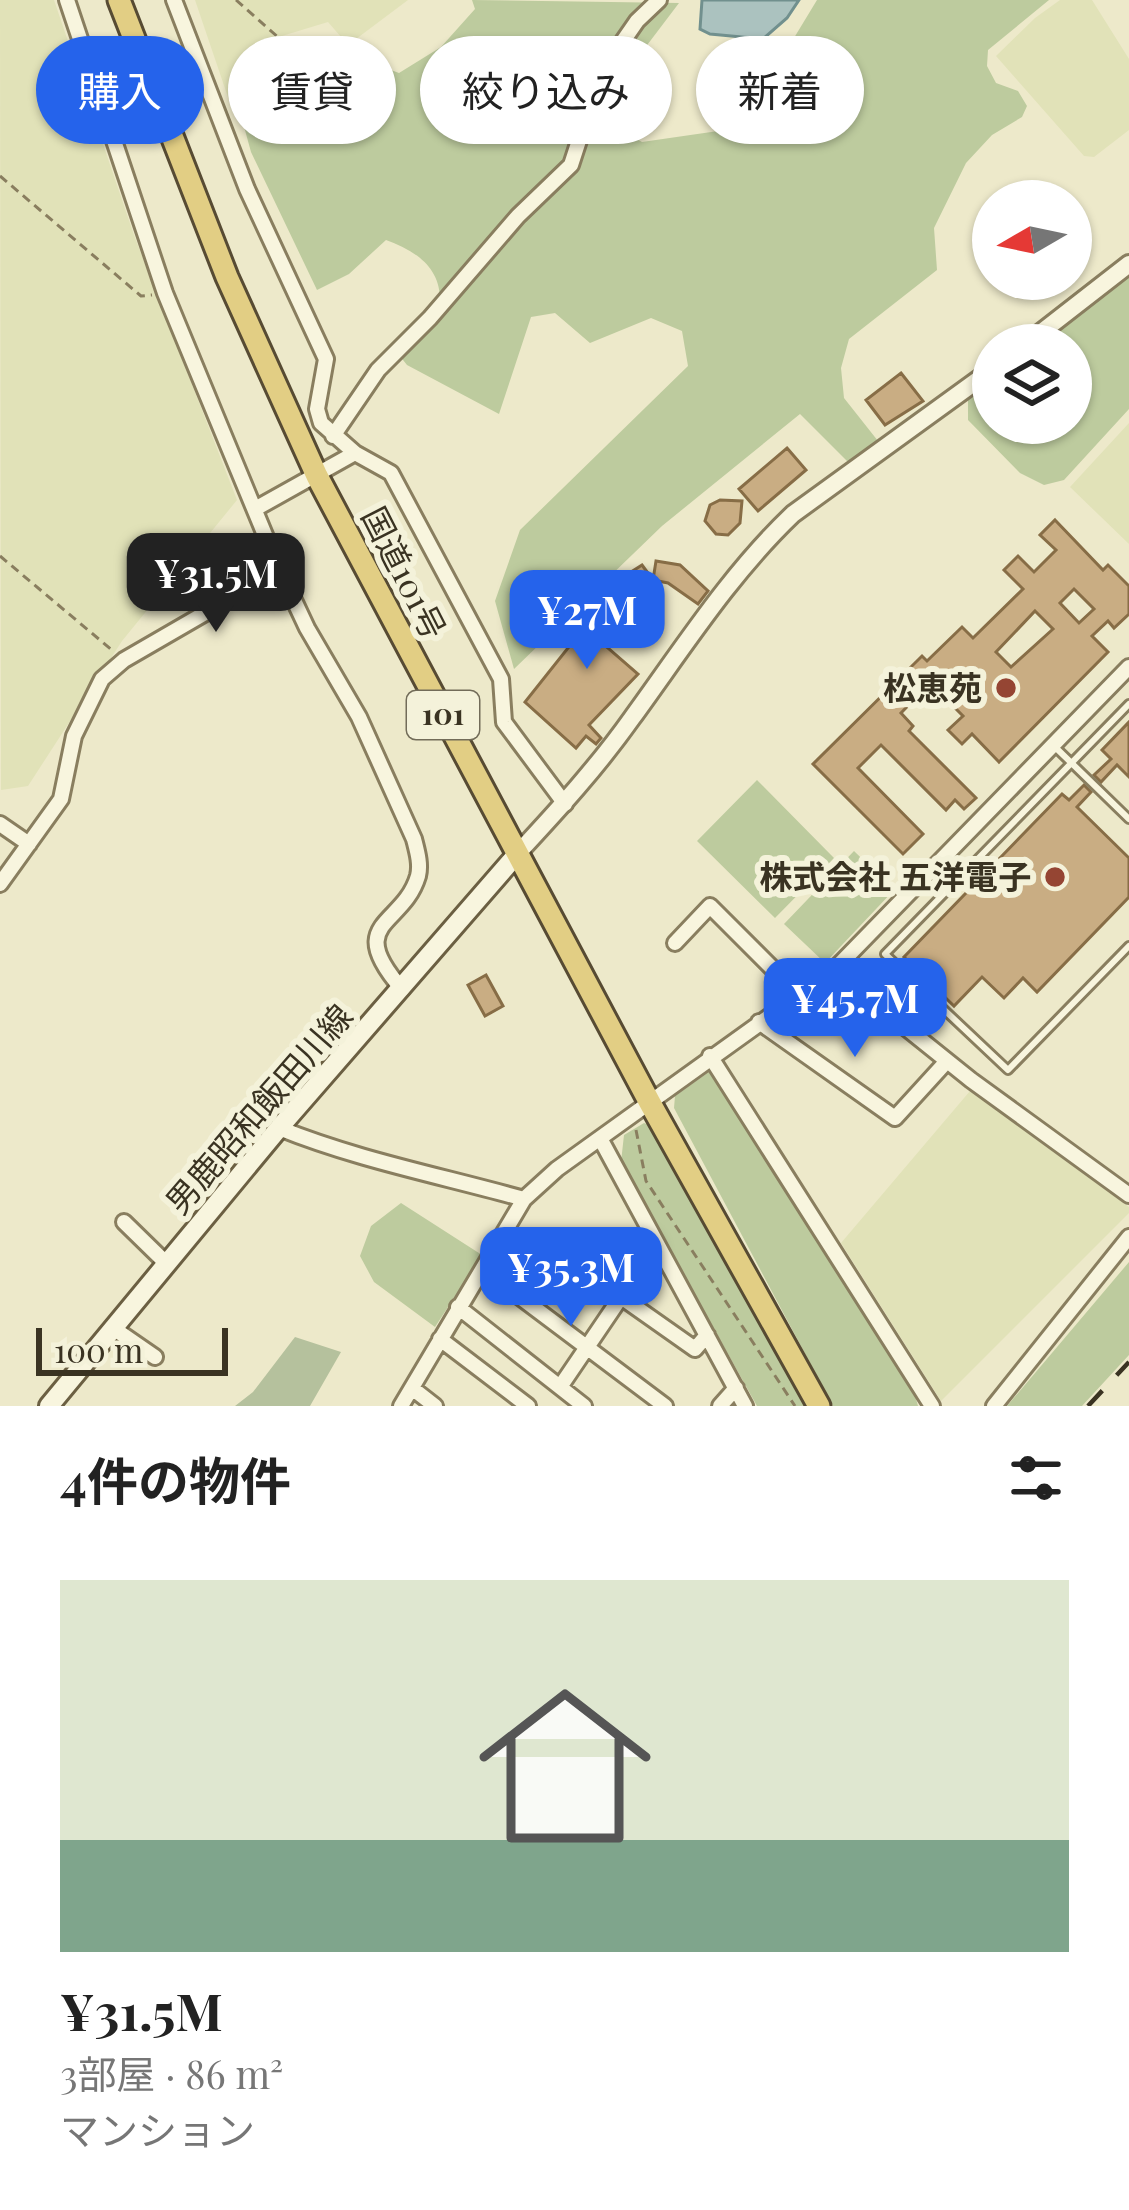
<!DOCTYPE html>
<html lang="ja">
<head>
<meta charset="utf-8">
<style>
  body { margin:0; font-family:"Playfair Display","Noto Sans JP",serif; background:#f6f6f6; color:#222; height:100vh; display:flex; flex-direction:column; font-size:45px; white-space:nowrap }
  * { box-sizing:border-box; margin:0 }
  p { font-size:39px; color:#767676 }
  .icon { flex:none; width:66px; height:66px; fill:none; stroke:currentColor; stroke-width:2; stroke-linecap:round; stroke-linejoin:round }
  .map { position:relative; height:1406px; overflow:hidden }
  .side { display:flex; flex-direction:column; background:#fff; flex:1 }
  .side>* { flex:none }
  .hud { position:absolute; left:36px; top:36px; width:1059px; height:108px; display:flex; gap:24px }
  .needle { width:78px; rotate:261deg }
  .buttons { position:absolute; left:972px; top:180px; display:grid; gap:24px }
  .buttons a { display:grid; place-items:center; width:120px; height:120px; border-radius:50%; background:#fff; box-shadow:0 3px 9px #0004; font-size:60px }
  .scale { position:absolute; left:36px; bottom:30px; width:192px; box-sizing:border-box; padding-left:12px; border:6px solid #3a3322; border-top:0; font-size:33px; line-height:42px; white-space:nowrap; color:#3a3322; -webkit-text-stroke:9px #f4f2da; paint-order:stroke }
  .price { position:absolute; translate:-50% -102px; padding:0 27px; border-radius:24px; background:#2563eb; color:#fff; font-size:39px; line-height:78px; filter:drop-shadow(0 3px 6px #0008) }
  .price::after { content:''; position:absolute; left:50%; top:72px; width:36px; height:27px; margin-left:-18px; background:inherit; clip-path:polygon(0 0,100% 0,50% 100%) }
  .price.active { background:#222; color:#fff }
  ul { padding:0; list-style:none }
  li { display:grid; align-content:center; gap:24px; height:636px; padding:0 60px }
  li+li { border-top:3px solid #e0e0e0 }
  li span { display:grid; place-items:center; height:372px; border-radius:0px; color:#555 }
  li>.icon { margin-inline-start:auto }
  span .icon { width:216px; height:216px; fill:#fffc; stroke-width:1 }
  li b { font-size:51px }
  h2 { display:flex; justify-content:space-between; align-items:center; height:144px; padding:0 60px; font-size:51px }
  .chip { padding:0 42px; border-radius:54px; background:#fff; box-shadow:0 3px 9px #0004; font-size:42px; line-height:108px }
  .chip.active { background:#2563eb; color:#fff }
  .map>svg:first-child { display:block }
</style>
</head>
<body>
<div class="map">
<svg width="1129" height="1406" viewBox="0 0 1129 1406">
  <rect width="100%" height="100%" fill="#ede9ca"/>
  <path fill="#e1e2b8" d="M0 0H54L134 235 237 500 122 641 28 786 1 790Z
    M195 0H408L348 45 328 22 272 39 242 77 252 105 234 115Z
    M1060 0H1092L1129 59V130L1094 157 1084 156 996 56 1035 18Z
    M1129 423V544L1070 487Z
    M970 1091 1129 1207V1213L941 1401 841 1243Z"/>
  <path fill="#bdcb9e" d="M472 0 679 3 632 65 609 123 642 142 725 130 780 61 817 0H1049L988 50 987 66 996 83 1018 91 1027 106 1022 117 992 135 966 163 934 228 937 270 849 339 841 368 844 398 878 441 851 465 800 414 662 526 514 669 495 601 520 530 688 366 682 331 651 318 590 343 555 313 531 317 499 414 407 365 392 346 440 298C439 265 413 250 386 240L349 274 317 290 251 152 240 112 252 105 265 81 354 56 399 73 441 47 475 9Z
    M1129 275V409L1064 480 1044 485 1020 473 968 420V399L993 380V423H1071V345H1038Z
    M757 780 834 858 775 918 697 841Z
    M854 851 894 890 825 963 784 924Z
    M713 1069 915 1395 918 1406H833L674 1108 675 1096Z
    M644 1123 654 1127 808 1406H757L621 1162 624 1135Z
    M401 1203 482 1255 435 1327 374 1282 360 1256 371 1226Z
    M1129 1262V1355L1082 1406H1007Z"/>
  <path fill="#b5c19d" d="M295 1337 341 1352 310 1406H235L253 1392Z"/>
  <path fill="#abc2bf" stroke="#71908e" stroke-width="3" d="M702 0H799L787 18 763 39 710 34 700 29Z"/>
  <path fill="#c9ad83" stroke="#876d46" stroke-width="3" fill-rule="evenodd" d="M901 373 923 401 885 425 866 400Z
    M787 448 806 470 758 511 739 489Z
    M720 500 742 501 740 523 728 535 716 534 705 521 710 505Z
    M1055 520 1103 570 1108 565 1129 586V614L1114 628 1108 621 1092 636 1108 652 999 762 972 734 962 744 948 730 963 716 930 683 901 713 913 726 909 731 976 798 964 809 955 800 946 810 881 745 858 768 923 834 903 854 813 764 922 656 927 661 962 627 973 638 1023 589 1004 570 1018 556 1034 572 1056 550 1040 535ZM1074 589 1094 609 1079 623 1060 603ZM1035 611 1053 629 1011 667 996 652Z
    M656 561 680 565 708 591 698 604 668 583 653 580Z
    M642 565 653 580 632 595 594 636 638 674 589 725 601 738 596 744 586 736 576 748 525 702 572 643 578 625 583 626 586 615 592 617 628 574Z
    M1129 722V777L1117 765 1101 782 1094 775 1111 759 1102 750Z
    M1084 785 1091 792 1077 807 1129 858V897L1037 992 1023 978 1004 998 982 977 954 1006 904 957 1062 794 1069 800Z
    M486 975 503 1006 485 1016 468 985Z"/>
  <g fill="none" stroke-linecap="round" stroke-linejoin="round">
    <defs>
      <path id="service" d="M1129 704 885 954 1008 1070 1129 946
        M1054 746 1129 819"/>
      <path id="minor" d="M67 0 165 293 277 564 307 628 359 717 414 839C417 851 421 864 418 876 403 927 343 921 402 989
        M174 0 247 189 326 359 317 409 321 423 355 453 391 473 501 679 504 722 565 804
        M333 436 378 370 430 318 518 216 571 165 601 73 637 21 659 0
        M255 509 355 453
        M0 824 29 844
        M0 884 61 799 74 736 102 679 124 660 219 605 277 564
        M675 943 710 906 799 995
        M834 970 971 1080 1129 1195
        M759 1022 895 1118 947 1061
        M710 1056 932 1406
        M279 1128C358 1160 442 1176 524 1199
        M601 1140 745 1406
        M124 1222 167 1264
        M484 1270 665 1406
        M512 1291 553 1249 695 1349 707 1335
        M458 1307 584 1406
        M113 1328 155 1357
        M440 1339 528 1406
        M560 1387 621 1297
        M412 1388 435 1406
        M401 1406 524 1199 557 1169 834 970 1129 667
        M720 1406 736 1388
        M994 1406 1129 1237"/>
      <path id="tertiary" d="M1025 345 1129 264
        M518 853C558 810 598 766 632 718 683 648 730 574 793 514L993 369"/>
      <path id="secondary" d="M49 1406 279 1128 518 853"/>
      <path id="trunk" d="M119 0 227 277 317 476 650 1103 819 1406"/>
    </defs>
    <use href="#service" stroke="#897e5f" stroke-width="12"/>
    <use href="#minor" stroke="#897e5f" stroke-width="20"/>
    <use href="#tertiary" stroke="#897e5f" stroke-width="22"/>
    <use href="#secondary" stroke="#6b5f42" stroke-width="24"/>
    <use href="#trunk" stroke="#574b33" stroke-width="27"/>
    <path stroke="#897e5f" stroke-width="3" stroke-dasharray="9 6" stroke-linecap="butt" d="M236 0 296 53
      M0 176 141 296 152 295
      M0 556 113 651
      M636 1130 646 1181 795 1406"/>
    <use href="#service" stroke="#f8f5de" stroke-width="6"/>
    <use href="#minor" stroke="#f8f5de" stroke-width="14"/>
    <use href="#tertiary" stroke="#f8f5de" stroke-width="16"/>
    <use href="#secondary" stroke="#f8f5de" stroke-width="18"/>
    <use href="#trunk" stroke="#e2ce84" stroke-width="21"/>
    <path stroke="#3a3322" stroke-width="4.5" stroke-dasharray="21 21" stroke-linecap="butt" d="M1088 1406 1129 1362"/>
  </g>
  <g fill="#954533" stroke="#f4f2da" stroke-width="4.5">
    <circle cx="1006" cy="688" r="12"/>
    <circle cx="1055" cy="877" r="12"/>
  </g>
  <g text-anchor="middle" stroke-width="12" stroke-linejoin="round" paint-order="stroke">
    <rect fill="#f4f2da" stroke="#726c59" stroke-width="3" x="407" y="691" width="72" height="48" rx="9"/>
    <g font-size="30" font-weight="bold" fill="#3a3322">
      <text x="443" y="725">101</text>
    </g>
    <g font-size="33" fill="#3a3322" stroke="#f4f2da">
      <text transform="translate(404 573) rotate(63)" y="12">国道101号</text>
      <text transform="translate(259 1109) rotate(-49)" y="12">男鹿昭和飯田川線</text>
    </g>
    <g font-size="33" font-weight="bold" fill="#3a3322" stroke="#f4f2da" text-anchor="end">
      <text x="982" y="700">松恵苑</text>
      <text x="1031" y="889">株式会社 五洋電子</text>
    </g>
  </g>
</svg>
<div class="buttons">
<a><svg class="needle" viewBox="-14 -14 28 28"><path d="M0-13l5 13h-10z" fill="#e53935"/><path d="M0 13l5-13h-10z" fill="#767676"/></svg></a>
<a><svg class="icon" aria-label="layers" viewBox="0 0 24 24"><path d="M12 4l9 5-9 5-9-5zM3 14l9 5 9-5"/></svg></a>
</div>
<div class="scale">100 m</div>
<b class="price active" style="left:216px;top:635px">¥31.5M</b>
<b class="price" style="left:587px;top:672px">¥27M</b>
<b class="price" style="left:855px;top:1060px">¥45.7M</b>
<b class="price" style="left:571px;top:1329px">¥35.3M</b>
<div class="hud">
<a class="chip active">購入</a>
<a class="chip">賃貸</a>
<a class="chip">絞り込み</a>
<a class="chip">新着</a>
</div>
</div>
<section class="side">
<h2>4件の物件<svg class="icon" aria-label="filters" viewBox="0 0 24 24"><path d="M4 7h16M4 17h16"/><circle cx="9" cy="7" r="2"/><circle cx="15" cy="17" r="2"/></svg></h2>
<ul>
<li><span style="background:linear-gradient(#dfe7d0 70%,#7fa58c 0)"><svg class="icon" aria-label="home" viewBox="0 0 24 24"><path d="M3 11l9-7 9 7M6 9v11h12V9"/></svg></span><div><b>¥31.5M</b><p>3部屋 · 86 m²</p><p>マンション</p></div></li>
</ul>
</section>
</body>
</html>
